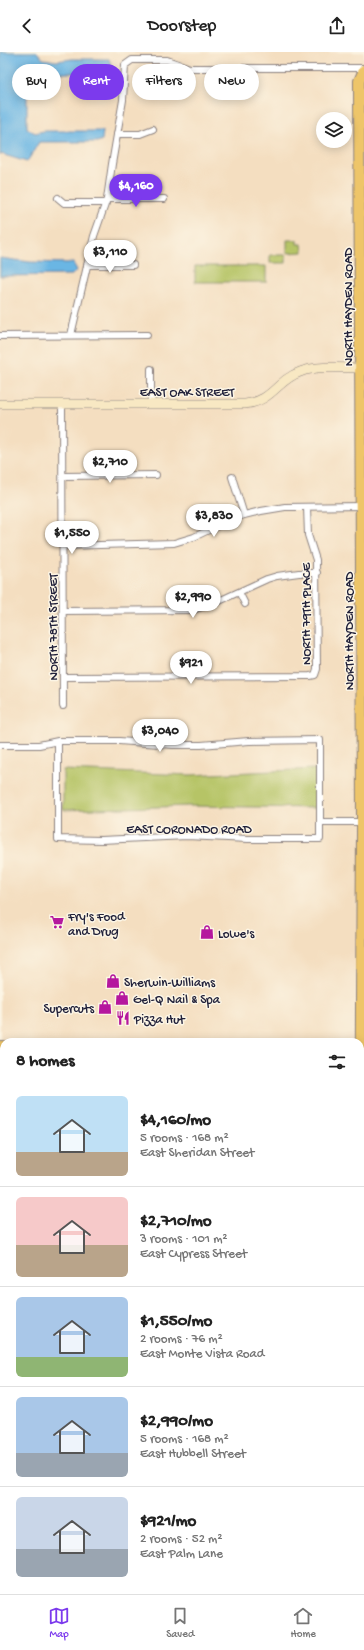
<!DOCTYPE html>
<html lang="en">
<head>
<meta charset="utf-8">
<style>
  body { margin:0; font-family:"Gochi Hand",sans-serif; background:#f2f2f2; color:#222; height:100vh; display:flex; flex-direction:column; font-size:15px; white-space:nowrap }
  * { box-sizing:border-box; margin:0 }
  p { font-size:13px; color:#767676 }
  .icon { flex:none; width:22px; height:22px; fill:none; stroke:currentColor; stroke-width:2; stroke-linecap:round; stroke-linejoin:round }
  .map { position:relative; flex:1; overflow:hidden }
  .side { position:absolute; left:0px; top:986px; width:364px; height:556px; display:flex; flex-direction:column; background:#fff; border-radius:12px 12px 0 0; box-shadow:0 2px 10px #0003 }
  .side>* { flex:none }
  .top-card { position:absolute; left:12px; top:12px; width:340px; height:36px; display:flex; gap:8px }
  .controls { position:absolute; left:316px; top:60px; display:grid; gap:8px }
  .controls a { display:grid; place-items:center; width:36px; height:36px; border-radius:50%; background:#fff; box-shadow:0 2px 10px #0003; font-size:20px }
  .price { position:absolute; translate:-50% -34px; padding:0 9px; border-radius:14px; background:#fff; color:#222; font-size:13px; line-height:26px; filter:drop-shadow(0 1px 2px #0008) }
  .price::after { content:''; position:absolute; left:50%; top:24px; width:12px; height:9px; margin-left:-6px; background:inherit; clip-path:polygon(0 0,100% 0,50% 100%) }
  .price.active { background:#7c3aed; color:#fff }
  ul { padding:0; list-style:none }
  li { display:flex; align-items:center; gap:12px; height:100px; padding:0 16px }
  li+li { border-top:1px solid #e0e0e0 }
  li span { display:grid; place-items:center; flex:none; width:112px; height:80px; border-radius:6px; color:#555 }
  li>.icon { margin-inline-start:auto }
  span .icon { width:48px; height:48px; fill:#fffc; stroke-width:1 }
  li b { font-size:17px }
  h2 { display:flex; justify-content:space-between; align-items:center; height:48px; padding:0 16px; font-size:17px }
  .tag { padding:0 14px; border-radius:18px; background:#fff; box-shadow:0 2px 10px #0003; font-size:14px; line-height:36px }
  .tag.active { background:#7c3aed; color:#fff }
  header { display:flex; justify-content:space-between; align-items:center; height:52px; padding:0 16px; background:#fff; font-size:18px; font-weight:600 }
  .dock { display:flex; justify-content:space-around; align-items:center; height:56px; border-top:1px solid #e0e0e0; background:#fff; font-size:11px; color:#767676 }
  .dock a { display:grid; justify-items:center; gap:2px }
  .dock .active { color:#7c3aed }
  .map>svg:first-child { display:block }
</style>
</head>
<body>
<header><svg class="icon" aria-label="back" viewBox="0 0 24 24"><path d="M15 5l-7 7 7 7"/></svg>Doorstep<svg class="icon" aria-label="share" viewBox="0 0 24 24"><path d="M12 15V3M7 8l5-5 5 5M5 13v7h14v-7"/></svg></header>
<div class="map">
<svg width="364" height="1542" viewBox="0 0 364 1542">
  <rect width="100%" height="100%" fill="#fcf5e5"/>
  <filter id="ink" filterUnits="userSpaceOnUse"><feTurbulence type="fractalNoise" baseFrequency=".025" numOctaves="2"/><feDisplacementMap in="SourceGraphic" scale="8" xChannelSelector="R" yChannelSelector="G"/><feConvolveMatrix kernelMatrix="1 2 1 2 8 2 1 2 1" color-interpolation-filters="sRGB"/></filter>
  <filter id="wash" filterUnits="userSpaceOnUse"><feTurbulence type="fractalNoise" baseFrequency=".012" numOctaves="4" result="noise"/><feDisplacementMap in="SourceGraphic" scale="16" xChannelSelector="R" yChannelSelector="G"/><feGaussianBlur stdDeviation="0.9" result="paint"/><feColorMatrix in="noise" values="0 0 0 0 0 0 0 0 0 0 0 0 0 0 0 0 0 1.4 0 .05"/><feComposite in="paint" operator="in"/></filter>
  <g filter="url(#wash)">
    <rect width="100%" height="100%" fill="#f4dec0"/>
    <path fill="#b6c466" stroke="#6c7350" d="M287 188H297V192H302L303 200 287 201Z
      M270 203H286V211H270Z
      M195 214H266V230H195Z
      M316 717V756L189 754 63 758V718L190 723Z
      M188 1538H262L261 1542H188Z"/>
    <path fill="#6bb6e4" stroke="#466c90" d="M0 0H37L43 7 56 9 72 7H109L112 15 108 21H49L48 15 40 14 30 22 27 31V76L35 81 44 79H103L102 88 97 90H39L27 110 1 102 0 103Z
      M0 206 30 210 73 211 77 218 72 223 0 224Z"/>
  </g>
  <g filter="url(#ink)">
    <g fill="none" stroke-linecap="round" stroke-linejoin="round">
      <defs>
        <path id="street" d="M117 82H140L153 77
          M58 146 64 151H106
          M107 147H164
          M87 213H133
          M71 283 94 184 107 147 112 112 123 48 125 13 132 8H167L190 16H364
          M0 284 147 283
          M151 317V352
          M62 352 63 654
          M63 424 156 423
          M232 425 244 463
          M63 494 174 491 194 485 236 465 261 459 285 455 363 454
          M239 540 245 552
          M63 559 193 558 217 550 267 527 277 524 299 521H317
          M63 625 310 624 315 623 317 617 316 508 308 483 307 455
          M0 693H39L58 689H119L173 693H201L249 689 320 688V787H248L187 784 101 788 58 787V689
          M320 770H364
          M360 1166H364
          M360 1173H364
          M360 1403H364
          M0 1478H4
          M70 1538V1542
          M144 1542 145 1538"/>
        <path id="secondary" d="M0 352H245C273 349 277 328 300 320 318 313 345 316 364 316"/>
        <path id="primary" d="M0 994H4
          M0 1006H4
          M360 1142 362 770 359 29 364 18
          M360 1329H364
          M351 1542V1538
          M363 1542 364 1501"/>
      </defs>
      <use href="#street" stroke="#8b807e" stroke-width="8"/>
      <use href="#secondary" stroke="#8b807e" stroke-width="10"/>
      <use href="#primary" stroke="#8b807e" stroke-width="12"/>
      <use href="#street" stroke="#fff" stroke-width="6"/>
      <use href="#secondary" stroke="#f8e8c3" stroke-width="9"/>
      <use href="#primary" stroke="#eec569" stroke-width="10"/>
    </g>
  </g>
  <defs>
    <symbol id="supermarket-bare" viewBox="-9 -9 18 18"><path d="M-6-5.5h2.5l.6 2H6L4.5 2H-2.5L-4.4-4H-6ZM-1.5 3.2a1.3 1.3 0 1 0 .1 0ZM3 3.2a1.3 1.3 0 1 0 .1 0Z" fill="#b5179e" stroke="#fcf5e5" stroke-width="2.5" paint-order="stroke"/></symbol>
    <symbol id="shop-bare" viewBox="-9 -9 18 18"><path d="M-5-2.5h2.3a2.7 3.5 0 0 1 5.4 0H5L5.5 6h-11ZM-1.5-2.5h3a1.5 2.3 0 0 0-3 0Z" fill="#b5179e" stroke="#fcf5e5" stroke-width="2.5" paint-order="stroke"/></symbol>
    <symbol id="restaurant-bare" viewBox="-9 -9 18 18"><path d="M-5-6h1v4h1v-4h1v4h1v-4h1v5L-1.5 .5V6h-2V.5L-5-1ZM5-6V6H3V1.5H1.5Q1.5-4 5-6Z" fill="#b5179e" stroke="#fcf5e5" stroke-width="2.5" paint-order="stroke"/></symbol>
  </defs>
  <g fill-rule="evenodd">
    <use href="#supermarket-bare" x="47" y="860" width="20" height="20"/>
    <use href="#shop-bare" x="197" y="870" width="20" height="20"/>
    <use href="#shop-bare" x="103" y="919" width="20" height="20"/>
    <use href="#shop-bare" x="112" y="936" width="20" height="20"/>
    <use href="#shop-bare" x="95" y="945" width="20" height="20"/>
    <use href="#restaurant-bare" x="113" y="956" width="20" height="20"/>
  </g>
  <g text-anchor="middle" stroke-width="3" stroke-linejoin="round" paint-order="stroke">
    <g font-size="13" fill="#22223b" stroke="#fcf5e5">
      <text transform="translate(347 255) rotate(-90)" y="5">NORTH HAYDEN ROAD</text>
      <text x="187" y="344">EAST OAK STREET</text>
      <text transform="translate(305 562) rotate(-90)" y="5">NORTH 79TH PLACE</text>
      <text transform="translate(52 575) rotate(-90)" y="5">NORTH 78TH STREET</text>
      <text transform="translate(348 579) rotate(-90)" y="5">NORTH HAYDEN ROAD</text>
      <text x="189" y="781">EAST CORONADO ROAD</text>
    </g>
    <g font-size="13" fill="#22223b" stroke="#fcf5e5" text-anchor="start">
      <text x="68" y="868">Fry's Food<tspan x="68" dy="15">and Drug</tspan></text>
      <text x="218" y="885">Lowe's</text>
      <text x="124" y="934">Sherwin-Williams</text>
      <text x="133" y="951">Gel-Q Nail &amp; Spa</text>
      <text x="94" y="960" text-anchor="end">Supercuts</text>
      <text x="134" y="971">Pizza Hut</text>
    </g>
  </g>
</svg>
<div class="controls">
<a><svg class="icon" aria-label="layers" viewBox="0 0 24 24"><path d="M12 4l9 5-9 5-9-5zM3 14l9 5 9-5"/></svg></a>
</div>
<b class="price active" style="left:136px;top:156px">$4,160</b>
<b class="price" style="left:110px;top:222px">$3,110</b>
<b class="price" style="left:110px;top:432px">$2,710</b>
<b class="price" style="left:214px;top:486px">$3,830</b>
<b class="price" style="left:72px;top:503px">$1,550</b>
<b class="price" style="left:193px;top:567px">$2,990</b>
<b class="price" style="left:191px;top:633px">$921</b>
<b class="price" style="left:160px;top:701px">$3,040</b>
<div class="top-card">
<a class="tag">Buy</a>
<a class="tag active">Rent</a>
<a class="tag">Filters</a>
<a class="tag">New</a>
</div>
<section class="side">
<h2>8 homes<svg class="icon" aria-label="filters" viewBox="0 0 24 24"><path d="M4 7h16M4 17h16"/><circle cx="9" cy="7" r="2"/><circle cx="15" cy="17" r="2"/></svg></h2>
<ul>
<li><span style="background:linear-gradient(#bfe0f5 70%,#b9a48a 0)"><svg class="icon" aria-label="home" viewBox="0 0 24 24"><path d="M3 11l9-7 9 7M6 9v11h12V9"/></svg></span><div><b>$4,160/mo</b><p>5 rooms · 168 m²</p><p>East Sheridan Street</p></div></li>
<li><span style="background:linear-gradient(#f6c9c9 60%,#b9a48a 0)"><svg class="icon" aria-label="home" viewBox="0 0 24 24"><path d="M3 11l9-7 9 7M6 9v11h12V9"/></svg></span><div><b>$2,710/mo</b><p>3 rooms · 101 m²</p><p>East Cypress Street</p></div></li>
<li><span style="background:linear-gradient(#a9c7e8 75%,#8fb573 0)"><svg class="icon" aria-label="home" viewBox="0 0 24 24"><path d="M3 11l9-7 9 7M6 9v11h12V9"/></svg></span><div><b>$1,550/mo</b><p>2 rooms · 76 m²</p><p>East Monte Vista Road</p></div></li>
<li><span style="background:linear-gradient(#a9c7e8 70%,#9aa5b1 0)"><svg class="icon" aria-label="home" viewBox="0 0 24 24"><path d="M3 11l9-7 9 7M6 9v11h12V9"/></svg></span><div><b>$2,990/mo</b><p>5 rooms · 168 m²</p><p>East Hubbell Street</p></div></li>
<li><span style="background:linear-gradient(#c9d6e8 65%,#9aa5b1 0)"><svg class="icon" aria-label="home" viewBox="0 0 24 24"><path d="M3 11l9-7 9 7M6 9v11h12V9"/></svg></span><div><b>$921/mo</b><p>2 rooms · 52 m²</p><p>East Palm Lane</p></div></li>
</ul>
</section>
</div>
<nav class="dock">
<a class="active"><svg class="icon" aria-label="map" viewBox="0 0 24 24"><path d="M3 6l6-2 6 2 6-2v14l-6 2-6-2-6 2zM9 4v14M15 6v14"/></svg>Map</a>
<a><svg class="icon" aria-label="saved" viewBox="0 0 24 24"><path d="M7 4h10v16l-5-4-5 4z"/></svg>Saved</a>
<a><svg class="icon" aria-label="home" viewBox="0 0 24 24"><path d="M3 11l9-7 9 7M6 9v11h12V9"/></svg>Home</a>
</nav>
</body>
</html>
